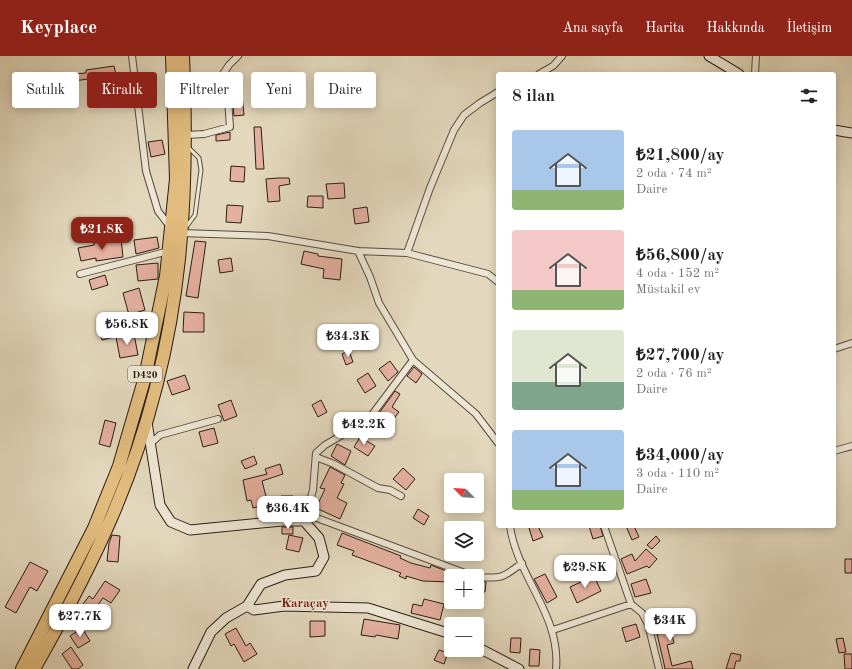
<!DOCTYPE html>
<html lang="tr">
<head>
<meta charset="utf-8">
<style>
  body { margin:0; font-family:"Old Standard TT",serif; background:#f2f2f2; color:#202124; height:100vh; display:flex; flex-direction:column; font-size:15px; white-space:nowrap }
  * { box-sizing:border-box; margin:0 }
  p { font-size:13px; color:#757577 }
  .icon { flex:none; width:22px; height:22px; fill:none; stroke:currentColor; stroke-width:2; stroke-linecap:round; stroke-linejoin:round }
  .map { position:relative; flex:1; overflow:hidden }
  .drawer { position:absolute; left:496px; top:16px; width:340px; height:456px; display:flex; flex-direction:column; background:#fff; border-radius:4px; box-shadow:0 2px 10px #0003 }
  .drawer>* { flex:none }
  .banner { position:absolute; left:12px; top:16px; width:380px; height:36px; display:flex; gap:8px }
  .needle { width:26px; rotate:294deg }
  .fabs { position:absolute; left:444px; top:417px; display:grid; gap:8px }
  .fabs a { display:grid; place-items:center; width:40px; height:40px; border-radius:4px; background:#fff; box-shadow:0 2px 10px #0003; font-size:20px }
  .price { position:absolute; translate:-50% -34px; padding:0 9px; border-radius:8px; background:#fff; color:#222; font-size:13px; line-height:26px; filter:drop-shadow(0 1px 2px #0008) }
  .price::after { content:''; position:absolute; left:50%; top:24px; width:12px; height:9px; margin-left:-6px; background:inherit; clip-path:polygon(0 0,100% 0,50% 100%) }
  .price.current { background:#8f2418; color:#fff }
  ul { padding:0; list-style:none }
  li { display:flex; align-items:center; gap:12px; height:100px; padding:0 16px }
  li span { display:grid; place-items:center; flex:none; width:112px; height:80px; border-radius:4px; color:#555 }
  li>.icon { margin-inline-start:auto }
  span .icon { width:48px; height:48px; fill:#fffc; stroke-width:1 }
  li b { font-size:17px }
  h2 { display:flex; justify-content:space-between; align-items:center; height:48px; padding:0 16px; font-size:17px }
  .pill { padding:0 14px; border-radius:4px; background:#fff; box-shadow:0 2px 10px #0003; font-size:14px; line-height:36px }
  .pill.current { background:#8f2418; color:#fff }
  header { display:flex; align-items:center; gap:24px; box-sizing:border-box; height:56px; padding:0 20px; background:#8f2418; color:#fff }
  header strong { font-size:19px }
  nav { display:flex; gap:22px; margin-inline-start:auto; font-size:14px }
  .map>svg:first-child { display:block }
</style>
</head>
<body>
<header>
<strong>Keyplace</strong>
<nav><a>Ana sayfa</a><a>Harita</a><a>Hakkında</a><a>İletişim</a></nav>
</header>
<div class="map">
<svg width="852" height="613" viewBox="0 0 852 613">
  <rect width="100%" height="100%" fill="#e3d8bd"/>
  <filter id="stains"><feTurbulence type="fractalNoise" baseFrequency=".005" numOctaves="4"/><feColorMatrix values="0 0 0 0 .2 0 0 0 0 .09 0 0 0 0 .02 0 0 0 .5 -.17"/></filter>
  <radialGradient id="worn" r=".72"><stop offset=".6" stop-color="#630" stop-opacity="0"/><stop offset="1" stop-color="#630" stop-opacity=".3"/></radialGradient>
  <path fill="#e4b0a0" stroke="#2a1d14" d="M114 10 116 19 74 25 73 18 86 17V14Z
    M242 40 244 59 234 60 232 41Z
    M254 71H261L264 113H256Z
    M230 76V84L216 85V79Z
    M162 84 165 98 151 101 148 86Z
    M231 110 245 111 244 126 230 125Z
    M278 122H289L290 128 279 130 280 145 268 146 266 123Z
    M344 127 345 142 328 143 326 128Z
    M308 140H323V152L307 151Z
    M227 149 243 150 241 167 226 166Z
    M367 151 369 166 355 168 353 153Z
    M157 181 159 192 136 198 134 184Z
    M121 183 123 201 96 205V202L81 205 78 192 94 189V187Z
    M195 185 206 186 198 242 186 240Z
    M304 195 318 198V200L342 203 340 224 323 222 324 213 301 208Z
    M231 202 233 215 220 217 218 204Z
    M158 207V223L138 225 136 209Z
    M105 219 108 229 92 234 89 224Z
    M139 232 145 254 129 259 123 237Z
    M184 256 204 257V276H183Z
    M116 271 118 280 102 284 99 275Z
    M134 278 138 299 120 302 116 281Z
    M349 295 353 306 346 309 342 298Z
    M390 305 398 316 388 325 379 313Z
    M414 311 422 318 416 327 407 320Z
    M368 317 376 330 365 337 357 324Z
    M185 319 190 333 172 339 167 325Z
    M395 335 400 338 392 351 399 356 389 369 377 360Z
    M231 344 237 360 224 365 218 349Z
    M321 344 327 356 318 361 312 349Z
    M105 364 116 367 110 391 99 388Z
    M214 372 218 387 203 391 199 376Z
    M360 381 375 390 368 400 354 391Z
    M337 388 351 395 345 409 331 400Z
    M254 400 257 408 245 413 241 405Z
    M280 408 283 418 262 425 268 448 253 452 251 444 247 445 243 424 267 418 265 413Z
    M330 411 345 419 341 427 344 428 337 442 347 447 340 463 316 452 325 433 320 432Z
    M403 412 415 423 406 434 393 423Z
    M281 440H293V453H270L269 444 281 443Z
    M418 453 429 460 424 469 413 462Z
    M535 470H538L543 481 533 485 529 472Z
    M589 470H600L603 480 593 483Z
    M626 470H634L639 481 632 484Z
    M282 471H293V478H282Z
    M342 477 401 500 400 502 411 507 430 512 431 509 451 517V526L423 525 406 520V523L399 520 401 517 352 499 354 495 337 489Z
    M112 479 120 480 118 506 107 505 109 487Z
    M289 479 303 482 299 496 286 493Z
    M656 480 660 485 652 493 647 489Z
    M646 493 657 503 649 512 647 510 627 518 621 503 632 498 635 505Z
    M845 503H852V517H845Z
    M30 506 48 515 37 535 30 531 16 557 5 551Z
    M608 508 611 516 600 520 597 512Z
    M545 518 557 541 547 547 534 523Z
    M594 520 601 535 577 547 570 531Z
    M646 523 651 537 635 541 631 528Z
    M105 525 120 534 111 547 103 542 91 558 81 551 89 540 93 543Z
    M477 526H486L485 536H477Z
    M424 543 444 548 440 564 411 557 413 548 422 550Z
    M676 556 679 568 670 570 674 587 667 589 672 610 691 605 693 613H665L664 608 657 578 665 576 662 559Z
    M364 563 400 569 398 583 376 579 375 581 361 579Z
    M310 565H325V580L310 581Z
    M636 568 640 581 626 586 622 572Z
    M82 572 90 585 78 592 70 580Z
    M236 572 246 590 250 587 257 598 244 606 234 588 231 590 225 578Z
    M511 582H521L520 597 510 596Z
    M843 582 846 596 839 597 836 583Z
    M71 591 83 609 78 613H72L62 598Z
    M530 593 540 594 539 610H529Z
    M439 594 448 597 444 608 434 604Z
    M731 597 741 599 740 605H736L734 613H726Z
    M844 598H852V613H845Z"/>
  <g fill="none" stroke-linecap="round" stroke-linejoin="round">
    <defs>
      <path id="lane" d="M186 171 195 159 201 114 199 102 189 92"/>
      <path id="street" d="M132 0 146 115 158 155 171 172
        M539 18 553 10 562 0
        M755 18 756 0
        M186 79 204 78 230 71 228 44 221 21 229 9 238 0
        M181 177 268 180 358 195 407 197 488 218 498 226
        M358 195 370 221 379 247 413 304 476 358 498 387
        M407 197 430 132 454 74 464 59 480 47 498 36
        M80 218 169 195
        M834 293 852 287
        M150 388 160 379 218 363
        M834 395 852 390
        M316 401 334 408 378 432 390 434 401 440
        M306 458 473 520
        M304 465 313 434 316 397 325 389 368 364 413 304
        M510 470C517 521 561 559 556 613
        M604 470 631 548 642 557 648 568 659 613
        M477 521C501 523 503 522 522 507
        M553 574 631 548"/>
      <path id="secondary" d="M709 0 739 18
        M834 74 852 77
        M147 366 160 449 171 466 190 474 282 465H304L319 482 324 501 316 515 285 519 261 528 247 550 254 554 284 550 368 552 451 578
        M477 591 519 613
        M193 613 211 576 226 562 247 550"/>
      <path id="highway" d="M22 613 94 472 119 410 145 321 166 220 176 123 172 0
        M34 613C63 562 90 512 113 458 147 378 170 289 179 203 186 135 186 68 183 0"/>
    </defs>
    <use href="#lane" stroke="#584c3e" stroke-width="5"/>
    <use href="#street" stroke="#584c3e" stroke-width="8"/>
    <use href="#secondary" stroke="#2a1d14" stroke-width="11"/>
    <use href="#highway" stroke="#2a1d14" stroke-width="14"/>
    <use href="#lane" stroke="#ede6d4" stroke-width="3"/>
    <use href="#street" stroke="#ede6d4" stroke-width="6"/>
    <use href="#secondary" stroke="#ede6d4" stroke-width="9"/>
    <use href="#highway" stroke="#e2bc7e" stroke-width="12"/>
  </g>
  <g text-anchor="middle" stroke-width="3" stroke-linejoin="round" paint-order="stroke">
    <rect fill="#ede6d4" stroke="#64594e" stroke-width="1" x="128" y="310" width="34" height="16" rx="3"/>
    <g font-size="10" font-weight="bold" fill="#2a1d14">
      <text x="145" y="322">D420</text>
    </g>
    <g font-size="13" font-weight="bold" fill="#7a1f14" stroke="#ede6d4">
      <text x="305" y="551">Karaçay</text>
    </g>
  </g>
  <rect width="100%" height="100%" filter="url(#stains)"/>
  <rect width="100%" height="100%" fill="url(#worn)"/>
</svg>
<div class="fabs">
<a><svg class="needle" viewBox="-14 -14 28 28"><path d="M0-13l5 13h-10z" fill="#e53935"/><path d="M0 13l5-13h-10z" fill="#757577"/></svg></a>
<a><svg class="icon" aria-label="layers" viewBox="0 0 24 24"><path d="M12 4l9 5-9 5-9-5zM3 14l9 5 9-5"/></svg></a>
<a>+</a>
<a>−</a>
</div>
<b class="price current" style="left:102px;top:195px">₺21.8K</b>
<b class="price" style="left:127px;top:290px">₺56.8K</b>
<b class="price" style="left:348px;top:302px">₺34.3K</b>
<b class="price" style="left:364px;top:390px">₺42.2K</b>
<b class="price" style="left:288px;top:474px">₺36.4K</b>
<b class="price" style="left:585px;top:533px">₺29.8K</b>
<b class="price" style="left:80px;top:582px">₺27.7K</b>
<b class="price" style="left:670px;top:586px">₺34K</b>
<div class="banner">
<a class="pill">Satılık</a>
<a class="pill current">Kiralık</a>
<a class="pill">Filtreler</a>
<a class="pill">Yeni</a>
<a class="pill">Daire</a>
</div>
<section class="drawer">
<h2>8 ilan<svg class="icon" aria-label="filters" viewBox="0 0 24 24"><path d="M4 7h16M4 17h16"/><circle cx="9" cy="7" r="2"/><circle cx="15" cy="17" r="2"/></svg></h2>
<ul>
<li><span style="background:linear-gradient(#a9c7e8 75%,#8fb573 0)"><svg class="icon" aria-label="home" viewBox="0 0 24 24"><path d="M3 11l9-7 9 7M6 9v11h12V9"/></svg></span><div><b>₺21,800/ay</b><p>2 oda · 74 m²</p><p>Daire</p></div></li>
<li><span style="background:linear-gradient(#f6c9c9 75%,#8fb573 0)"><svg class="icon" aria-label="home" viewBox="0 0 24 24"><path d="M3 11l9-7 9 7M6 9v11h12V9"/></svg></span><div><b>₺56,800/ay</b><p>4 oda · 152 m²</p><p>Müstakil ev</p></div></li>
<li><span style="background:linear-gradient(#dfe7d0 65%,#7fa58c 0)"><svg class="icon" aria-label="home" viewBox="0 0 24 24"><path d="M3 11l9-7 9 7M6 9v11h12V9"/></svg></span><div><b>₺27,700/ay</b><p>2 oda · 76 m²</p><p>Daire</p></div></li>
<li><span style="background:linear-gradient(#a9c7e8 75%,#8fb573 0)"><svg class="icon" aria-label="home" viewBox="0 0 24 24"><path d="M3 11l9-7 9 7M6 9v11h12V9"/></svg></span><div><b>₺34,000/ay</b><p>3 oda · 110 m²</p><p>Daire</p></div></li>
</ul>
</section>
</div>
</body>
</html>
